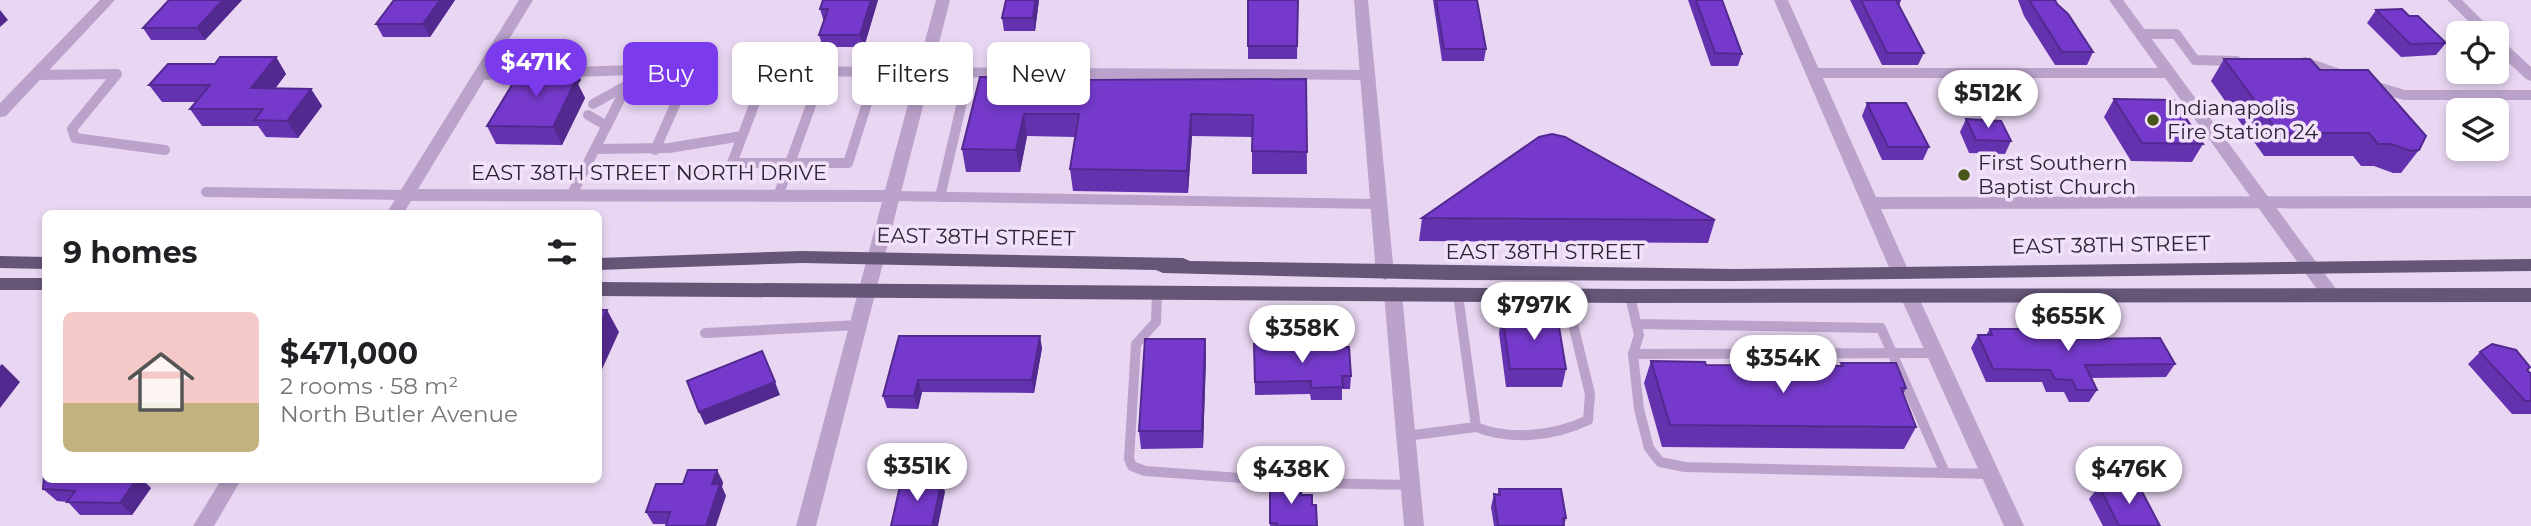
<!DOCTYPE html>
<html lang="en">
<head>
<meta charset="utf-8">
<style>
  body { margin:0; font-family:Montserrat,sans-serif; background:#f2f2f2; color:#202124; height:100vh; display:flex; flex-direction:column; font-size:26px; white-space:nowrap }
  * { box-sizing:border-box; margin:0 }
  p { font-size:23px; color:#757577 }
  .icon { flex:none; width:38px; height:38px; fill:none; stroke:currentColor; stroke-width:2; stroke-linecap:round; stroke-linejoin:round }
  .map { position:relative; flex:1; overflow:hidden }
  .panel { position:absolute; left:42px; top:210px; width:560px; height:273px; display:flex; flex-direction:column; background:#fff; border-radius:10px; box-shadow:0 4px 10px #0003 }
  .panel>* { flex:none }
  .guide { position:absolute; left:623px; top:42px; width:665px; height:63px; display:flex; gap:14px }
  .fabs { position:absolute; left:2446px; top:21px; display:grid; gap:14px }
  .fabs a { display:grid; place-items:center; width:63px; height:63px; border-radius:10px; background:#fff; box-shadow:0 4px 10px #0003; font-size:35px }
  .price { position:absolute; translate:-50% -60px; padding:0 16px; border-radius:24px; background:#fff; color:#222; font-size:23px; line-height:46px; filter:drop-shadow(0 2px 4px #0008) }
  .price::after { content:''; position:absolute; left:50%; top:42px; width:21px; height:16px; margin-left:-10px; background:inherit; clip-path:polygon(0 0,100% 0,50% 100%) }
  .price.current { background:#7c3aed; color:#fff }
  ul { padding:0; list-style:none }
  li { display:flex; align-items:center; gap:21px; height:175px; padding:0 21px }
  li span { display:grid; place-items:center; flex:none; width:196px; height:140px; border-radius:10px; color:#555 }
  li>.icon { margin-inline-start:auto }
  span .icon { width:84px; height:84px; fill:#fffc; stroke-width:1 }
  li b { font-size:30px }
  h2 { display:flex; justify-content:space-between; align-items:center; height:84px; padding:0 21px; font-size:30px }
  .tag { padding:0 24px; border-radius:10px; background:#fff; box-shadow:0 4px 10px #0003; font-size:24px; line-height:63px }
  .tag.current { background:#7c3aed; color:#fff }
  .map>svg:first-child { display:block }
</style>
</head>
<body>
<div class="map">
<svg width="2531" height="526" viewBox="0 0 2531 526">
  <rect width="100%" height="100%" fill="#e9d6f2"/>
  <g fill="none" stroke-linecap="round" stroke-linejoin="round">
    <path stroke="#baa2ca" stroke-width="10" d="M2141 34H2176L2195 60 2237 61
      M2305 62 2339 74
      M877 72 848 163H732L767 71 1368 75
      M1814 73H2169
      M36 75 117 74 72 129 75 138 165 150
      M480 75 635 70 571 196
      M2371 85 2404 95H2531
      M593 104 627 85
      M588 115 607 126
      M595 149 669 148 742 136
      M655 150 683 87
      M206 192 406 195
      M778 196 823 72
      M892 196 1379 204
      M940 197 969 72
      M1157 293 1156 322 1136 344 1129 459 1132 466 1145 471 1310 483 1410 485
      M1458 295 1476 427C1510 441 1555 436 1588 420L1590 394 1566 295
      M1630 296 1639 335 1633 354 1639 409 1649 448 1660 462 1685 467 1991 474
      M1636 324 1881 328 1945 473
      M705 333 858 325
      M1633 354 1936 353
      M1406 436 1476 427"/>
    <path fill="#baa2ca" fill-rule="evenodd" d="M100 0H115L6 116 0 117V103Z
      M519 0H533L418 189 885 190 936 0H950L816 526H796L882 202 411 201 403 214H386Z
      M1354 0H1368L1394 274 1385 280 1376 274Z
      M1774 0H1788L1876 197 2531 196V208L1881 209 1909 272 1900 278 1891 272Z
      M2447 0H2462L2495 33H2480Z
      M2497 39 2502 40 2531 67V81L2526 79 2497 52Z
      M1393 287 1399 289 1402 294 1424 526H1404L1384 294 1387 289Z
      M1909 289 1915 291 1918 296 2024 526H2004L1900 296 1903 291Z
      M221 480H241L214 526H193Z"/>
    <path fill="#baa2ca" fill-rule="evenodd" d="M2109 0H2123L2336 289 2339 294 2336 299H2324Z"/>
    <path fill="#655577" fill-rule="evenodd" d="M802 251 1183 258 1190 261 1734 269 2531 259V271L1734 281 1448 280 1163 273 1156 270 802 263 598 270V258Z
      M0 256 46 257V269L0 268Z
      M0 278H46V290H0Z
      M598 282 1630 289 2531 288V302L1630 303 598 296Z"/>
  </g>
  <path fill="#6532af" d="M242 0 205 40H151L143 28Z
    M394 0H455L430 37H383L376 24Z
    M878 0 864 47H823L819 35 824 22 820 9Z
    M1006 0H1039L1035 31H1004L1002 18Z
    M1248 0H1298L1297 59H1248Z
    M1433 0H1477L1486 49 1484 61H1442Z
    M1688 0H1722L1742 54 1738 66H1711Z
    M1850 0H1901L1899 6 1924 53 1918 65H1882Z
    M2018 0H2055L2093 52 2087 65H2055L2024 16Z
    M2376 10 2409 16 2446 43 2436 55 2401 57 2367 23Z
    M276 57 286 74 275 89H311L322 106 298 138 266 137 258 126H202L190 109 196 102H162L149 85 215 64Z
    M2224 59 2320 70 2419 150 2401 173H2393L2374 166H2361L2353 156H2264L2211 81Z
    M1306 79 1307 174H1252V137L1192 136 1188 193 1073 191 1070 169 1075 137 1027 136 1020 172H966L962 149 1032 80Z
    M581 80 578 84 585 98 562 145 496 144 487 126Z
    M2114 99 2203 144 2192 162 2131 161 2104 117Z
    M1867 103 1929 147 1923 160H1882L1862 116Z
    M1966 119 2011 141 2005 154 1969 153 1960 132Z
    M1422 218 1715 220 1708 243 1419 241Z
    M1502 315 1566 369 1562 387H1506L1499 333Z
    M1990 329 2071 339 2175 364 2166 377 2091 378 2097 390 2089 402H2069L2064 392H2046L2042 382H1986L1971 348 1978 335H1986Z
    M899 336 1042 348 1034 393 922 392 918 409 887 408 883 396Z
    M1205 339 1206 357 1203 448 1141 449 1139 431Z
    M1254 344 1287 348 1351 376 1350 389H1342V400H1311L1310 394 1255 395Z
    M2480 352 2531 374V414H2512L2468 364Z
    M1651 361 1706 365 1840 366 1841 363 1906 388 1903 394 1916 427 1904 449 1662 447 1644 383Z
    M723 482 722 487 726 496 666 524H653L646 512 683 484Z
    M1270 483 1301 495 1312 505 1317 526H1270Z
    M2099 486 2160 526H2103L2089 499Z
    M151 488 132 515H80L68 502 57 501 43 489Z
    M1499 489 1566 518 1564 526H1494L1491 507 1494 494H1498Z"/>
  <path fill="#52298e" d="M223 0H242L205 40 197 28Z
    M440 0H455L430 37 423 24Z
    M871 0H878L864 47 860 35Z
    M1035 0H1039L1035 31 1033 18Z
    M0 10 8 20 0 27Z
    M276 57 286 74 262 105 251 88Z
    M573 62 581 80 578 84 585 98 562 145 553 127 562 80Z
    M311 89 322 106 298 138 287 121Z
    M1024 114 1027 136 1020 172 1016 150Z
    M1191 114 1192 136 1188 193 1187 171Z
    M607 310 619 332 598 378V329Z
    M1040 336 1042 348 1034 393 1032 380Z
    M1205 339 1206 357 1203 448 1202 431Z
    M2 364 20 382 0 408V366Z
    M918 380 922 392 918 409 914 396Z
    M775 382 780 395 705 425 699 412Z
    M717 470 723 482 722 487 726 496 716 526H706L712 484Z
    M942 479 945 492 938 526H932Z
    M133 480H143L151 488 132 515 120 503Z"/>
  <path fill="#753acb" stroke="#52298e" stroke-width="2" d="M169 0H223L197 28H143Z
    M394 0H440L423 24H376Z
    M823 0H871L860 35H819L828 9H820Z
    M1006 0H1035L1033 18H1002Z
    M1248 0H1298L1297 46H1248Z
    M1436 0H1477L1486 49H1444Z
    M1696 0H1722L1742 54 1715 53Z
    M1861 0H1901H1896L1924 53H1887Z
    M2029 0H2055L2057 4 2068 14 2093 52H2062Z
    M2402 9 2409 16H2418L2446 43 2410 44 2376 10Z
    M220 57H276L251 88 311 89 287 121 254 120 263 109H190L210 85H149L168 64H215Z
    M2224 59H2310L2320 70H2368L2426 136 2419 150 2411 151 2391 144H2378L2369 133H2279Z
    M547 62H573L562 80H576L553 127 487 126 515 80H537Z
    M1009 74 1032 75 1031 80 1306 79 1307 152 1252 151 1253 115 1191 114 1187 171 1070 169 1079 114H1024L1016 150 962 149 980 77H1008Z
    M2114 99 2174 100 2203 144 2142 143Z
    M1867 103H1906L1929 147H1888Z
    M1966 119 2001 121 2011 141 1976 140Z
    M1552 134 1565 137 1715 220 1422 218 1539 137Z
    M598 310H607L598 329Z
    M1502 315H1557L1566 369H1510Z
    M1990 329H2063L2071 339 2160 338 2175 364 2085 365 2097 390H2077L2072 380 2055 379 2050 370 1993 369 1978 335H1992Z
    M899 336H1040L1032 380H918L914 396H883Z
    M1145 339H1205L1202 431H1139Z
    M1276 343 1287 345V348L1349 347 1351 376H1342L1343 387 1311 388V381L1255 382 1254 344Z
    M2492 344 2516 350 2530 367 2527 370 2531 374V401H2525L2480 352Z
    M762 351 775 382 699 412 687 381Z
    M1651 361 1705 362 1706 365 1843 366 1841 363H1896L1906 388H1901L1916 427 1670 425Z
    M688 470H717L712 484H720L706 526H666L670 512H646L656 484H683Z
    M44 475H46V480H136L120 503 67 502 75 491 43 489Z
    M907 478 942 479 932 526H891L900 486H905Z
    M1270 483H1301V495H1312V505H1316L1317 526H1277V523H1270Z
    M2099 486H2139L2160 526H2119Z
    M1499 489H1561L1566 518H1563L1564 526H1498L1494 494 1500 495Z"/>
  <g fill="#485619" stroke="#f2e2f9" stroke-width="2.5">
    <circle cx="2153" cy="120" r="7"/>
    <circle cx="1964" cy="175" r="7"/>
  </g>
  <g text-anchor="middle" stroke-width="7" stroke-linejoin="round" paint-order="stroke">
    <g font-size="21" fill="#2c2434" stroke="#f2e2f9" text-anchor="start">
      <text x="2167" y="115">Indianapolis<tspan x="2167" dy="24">Fire Station 24</tspan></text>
      <text x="1978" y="170">First Southern<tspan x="1978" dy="24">Baptist Church</tspan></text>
    </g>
    <g font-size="21" fill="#2c2434" stroke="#f2e2f9">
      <text x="649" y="180">EAST 38TH STREET NORTH DRIVE</text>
      <text transform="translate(976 237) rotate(1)" y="7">EAST 38TH STREET</text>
      <text transform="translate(2111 245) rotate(-1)" y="7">EAST 38TH STREET</text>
      <text x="1545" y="259">EAST 38TH STREET</text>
    </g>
  </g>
</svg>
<div class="fabs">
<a><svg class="icon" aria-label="locate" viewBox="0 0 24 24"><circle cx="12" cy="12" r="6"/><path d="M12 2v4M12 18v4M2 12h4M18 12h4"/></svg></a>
<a><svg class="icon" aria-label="layers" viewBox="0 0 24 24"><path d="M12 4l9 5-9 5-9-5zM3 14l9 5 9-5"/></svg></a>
</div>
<b class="price current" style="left:536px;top:99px">$471K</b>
<b class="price" style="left:1988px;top:130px">$512K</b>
<b class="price" style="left:1534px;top:342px">$797K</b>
<b class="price" style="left:2068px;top:353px">$655K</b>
<b class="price" style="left:1302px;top:365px">$358K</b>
<b class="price" style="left:1783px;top:395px">$354K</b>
<b class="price" style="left:917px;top:503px">$351K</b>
<b class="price" style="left:1291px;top:506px">$438K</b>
<b class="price" style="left:2129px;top:506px">$476K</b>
<div class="guide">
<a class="tag current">Buy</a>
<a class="tag">Rent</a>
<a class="tag">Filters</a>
<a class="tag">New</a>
</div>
<section class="panel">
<h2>9 homes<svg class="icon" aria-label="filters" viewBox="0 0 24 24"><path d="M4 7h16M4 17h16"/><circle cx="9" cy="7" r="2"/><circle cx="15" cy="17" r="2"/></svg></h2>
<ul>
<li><span style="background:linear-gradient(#f6c9c9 65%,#c2b280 0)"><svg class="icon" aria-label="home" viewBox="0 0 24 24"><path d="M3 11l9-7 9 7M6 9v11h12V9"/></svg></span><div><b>$471,000</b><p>2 rooms · 58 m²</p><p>North Butler Avenue</p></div></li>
</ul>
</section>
</div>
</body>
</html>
